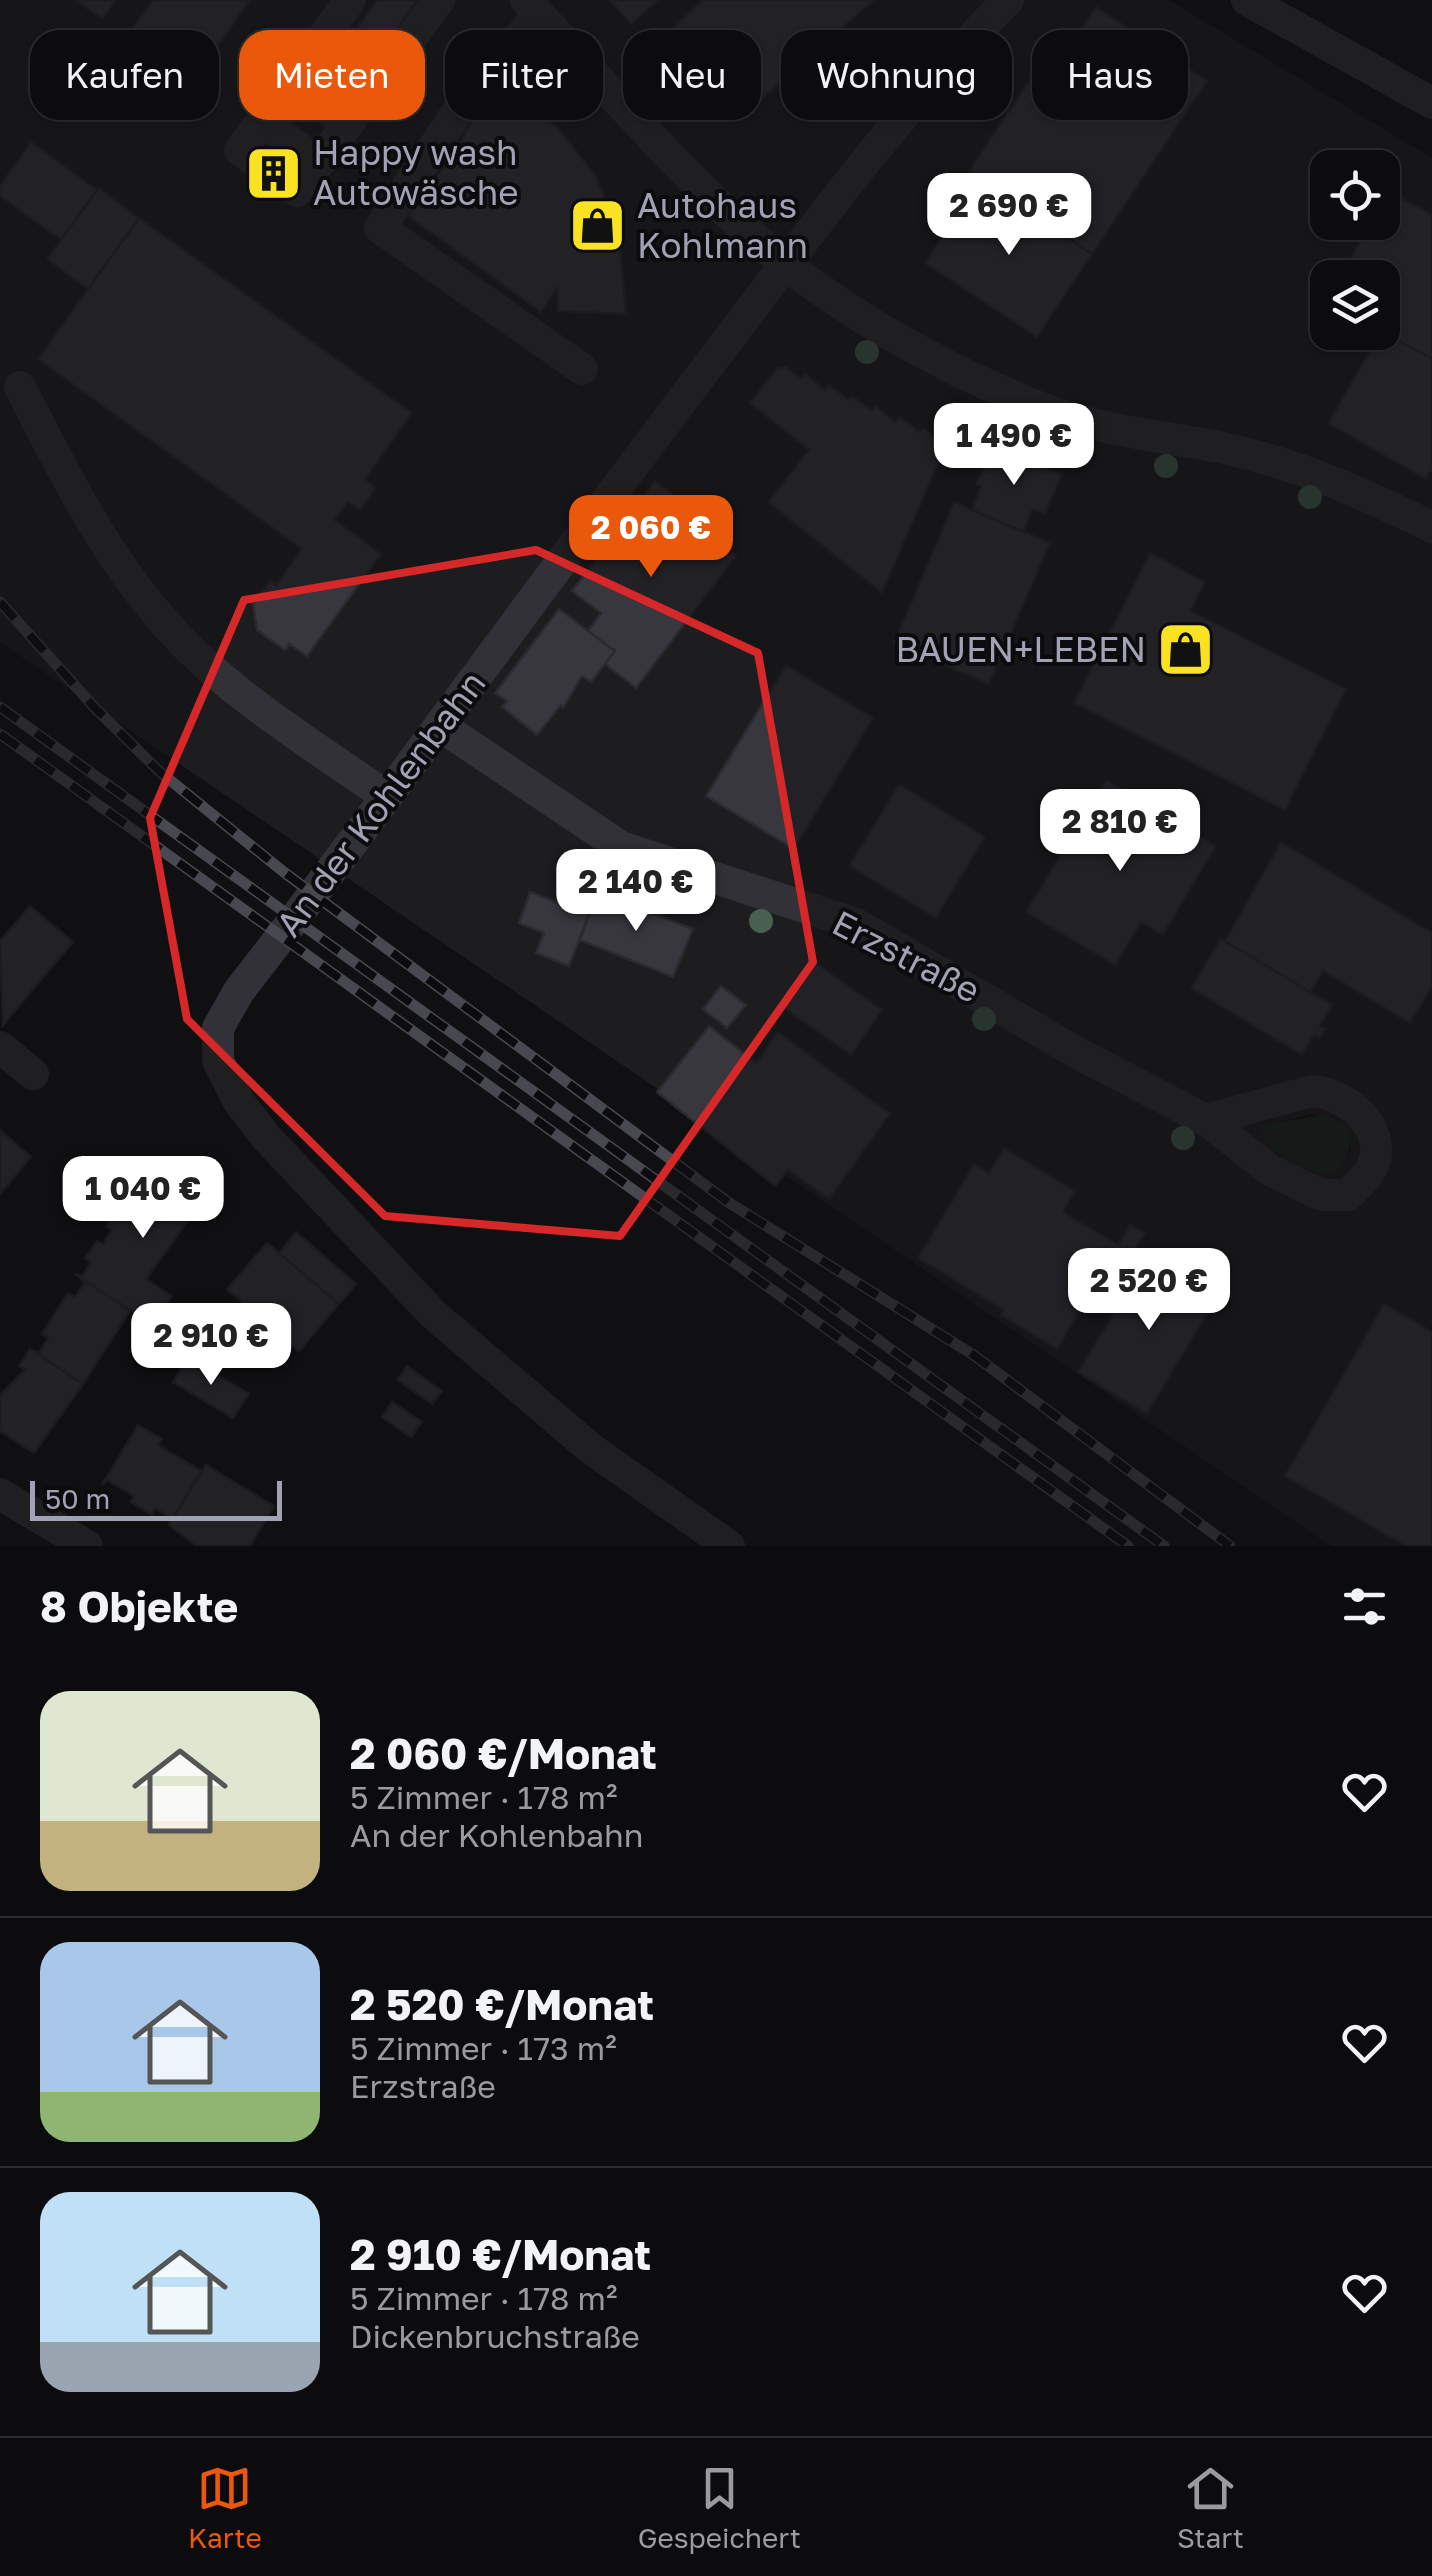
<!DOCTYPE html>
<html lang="de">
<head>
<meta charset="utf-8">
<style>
  body { margin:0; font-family:"Golos Text",sans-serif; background:#151517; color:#f1f3f6; height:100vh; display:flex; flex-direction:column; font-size:38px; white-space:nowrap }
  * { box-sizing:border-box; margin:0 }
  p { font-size:32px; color:#9a9b9e }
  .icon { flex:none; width:55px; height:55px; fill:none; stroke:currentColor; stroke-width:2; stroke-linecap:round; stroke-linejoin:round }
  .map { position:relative; height:1546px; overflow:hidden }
  .details { display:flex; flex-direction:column; background:#0c0c0e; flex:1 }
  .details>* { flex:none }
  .guide { position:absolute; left:30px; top:30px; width:1372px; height:90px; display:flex; gap:20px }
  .controls { position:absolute; left:1310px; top:150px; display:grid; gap:20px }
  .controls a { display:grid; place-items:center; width:90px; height:90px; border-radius:20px; background:#0c0c0e; box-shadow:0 2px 8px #0004,0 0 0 2px #2c2c2e; font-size:50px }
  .scale { position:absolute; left:30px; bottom:25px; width:252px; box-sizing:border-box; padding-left:10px; border:5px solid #a1a2b3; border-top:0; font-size:28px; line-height:35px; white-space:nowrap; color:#a1a2b3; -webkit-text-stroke:8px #0c0b0d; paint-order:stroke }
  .price { position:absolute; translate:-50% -85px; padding:0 22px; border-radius:20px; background:#fff; color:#222; font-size:32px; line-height:65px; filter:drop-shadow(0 2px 5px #0008) }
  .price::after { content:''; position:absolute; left:50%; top:60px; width:30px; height:22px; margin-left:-15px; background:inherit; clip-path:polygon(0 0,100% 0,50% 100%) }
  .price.active { background:#ea580c; color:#fff }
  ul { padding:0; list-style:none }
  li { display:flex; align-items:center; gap:30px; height:250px; padding:0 40px }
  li+li { border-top:2px solid #2c2c2e }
  li span { display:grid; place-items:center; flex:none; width:280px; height:200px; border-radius:30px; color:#555 }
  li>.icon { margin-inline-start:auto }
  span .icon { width:120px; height:120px; fill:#fffc; stroke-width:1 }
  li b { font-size:42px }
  h2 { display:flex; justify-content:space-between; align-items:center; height:120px; padding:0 40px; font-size:42px }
  .pill { padding:0 35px; border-radius:30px; background:#0c0c0e; box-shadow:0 2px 8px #0004,0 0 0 2px #2c2c2e; font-size:35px; line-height:90px }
  .pill.active { background:#ea580c; color:#fff }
  .tabs { display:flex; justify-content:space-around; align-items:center; height:140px; border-top:2px solid #2c2c2e; background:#0c0c0e; font-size:28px; color:#9a9b9e }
  .tabs a { display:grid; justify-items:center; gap:5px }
  .tabs .active { color:#ea580c }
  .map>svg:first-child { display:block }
</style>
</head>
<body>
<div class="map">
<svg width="1432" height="1546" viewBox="0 0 1432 1546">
  <rect width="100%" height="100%" fill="#101012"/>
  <path fill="#1d1c1f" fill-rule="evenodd" d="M0 0H1169L1432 158V1546H1331L0 642ZM1328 168H1382V222H1328ZM1328 278H1382V332H1328ZM1310 1115 1333 1116 1346 1124 1351 1151 1333 1170 1265 1125Z"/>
  <path fill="#1c241f" d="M1326 1114 1346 1124C1356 1147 1345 1182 1313 1172 1297 1167 1269 1148 1259 1135L1265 1125Z"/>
  <path fill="#38373d" stroke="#2b2a2e" stroke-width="2.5" d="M76 0H116L102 19Z
    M153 0H250L184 93 189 98 174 120 103 69Z
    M377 0H417L377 57 350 38Z
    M610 0H658L631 24Z
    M703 0H874L743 115 669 31Z
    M1096 7 1207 81 1092 254 969 171 1033 75 1045 83Z
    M350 38 377 57 369 68 342 49Z
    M342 49 369 68 327 128 300 108Z
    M492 82 556 126 596 176 619 236 626 314 558 311 557 288 541 312 408 216 445 166 441 161 448 166Z
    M31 142 97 190 61 240 0 196V186Z
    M280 142 303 159 280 191 241 164 256 143 271 154Z
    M981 179 1092 254 1037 337 925 263Z
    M99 188 139 218 88 289 47 259Z
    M1389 191 1432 215V359L1382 331V278H1340L1371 222H1382V202Z
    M139 218 412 413 365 479 376 488 360 510 348 502 335 520 381 554 307 656 289 644 285 650 257 630 253 604 270 581 276 585 302 549 38 359Z
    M1382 331 1432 359V469L1426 479 1328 423Z
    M786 367 801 379 805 374 825 390 829 385 849 400 852 396 872 411 876 406 895 422 900 417 919 432 923 428 946 445 882 593 768 502 809 450 750 403 777 368Z
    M993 444 1062 474 1045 514 1033 509 1023 532 972 510 981 486 976 484Z
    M655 481 716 527 710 535 736 556 636 688 605 664 615 651 588 631 601 613 572 591Z
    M954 502 1050 543 989 684 894 643Z
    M1150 553 1205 582 1191 611 1346 689 1285 810 1074 703Z
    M559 609 615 651 591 682 582 676 563 708 561 705 537 735 502 707 507 701 495 693Z
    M786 665 873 718 794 849 706 796Z
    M1106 780 1216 846 1163 935 1141 922 1115 965 1026 912Z
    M899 784 985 837 936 918 849 866Z
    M1281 842 1432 933V986L1410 1023 1323 971 1310 992 1225 941Z
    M530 892 556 902 560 893 592 906 569 966 536 953 544 933 519 923Z
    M597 892 693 929 673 977 580 940Z
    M30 906 73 942 3 1025 0 941Z
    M1221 939 1332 1005 1320 1026 1326 1029 1319 1038 1314 1035 1302 1055 1191 988Z
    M816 963 882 1010 851 1055 784 1008Z
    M721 986 746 1005 727 1028 703 1009Z
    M709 1026 756 1063 778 1032 890 1114 829 1199 788 1170 775 1186 657 1092Z
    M0 1130 31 1157 0 1194Z
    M1004 1148 1075 1191 1063 1212 1118 1245 1130 1225 1145 1233 1121 1272 1108 1264 1057 1349 1001 1315 1004 1310 918 1258 974 1164 989 1173Z
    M152 1157 207 1194 146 1279 172 1296 153 1325 75 1274 82 1276 91 1262 85 1258 97 1241 103 1244 112 1230 106 1226 118 1208 124 1212 134 1198 128 1194 140 1175 146 1179 157 1163Z
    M296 1232 356 1284 339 1304 279 1253Z
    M267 1243 339 1304 299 1351 227 1289Z
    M1151 1252 1219 1294 1147 1414 1078 1372Z
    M79 1277 130 1311 83 1384 32 1350 39 1353 48 1338 42 1334 68 1293 75 1297 84 1283Z
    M1384 1304 1432 1332V1546H1406L1285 1476Z
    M30 1349 83 1384 34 1453 0 1431V1395L25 1370 19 1366Z
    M188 1358 249 1394 233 1418 173 1382Z
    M407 1366 442 1391 432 1404 398 1380Z
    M392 1402 422 1422 411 1437 382 1417Z
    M138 1425 162 1439 158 1445 201 1471 169 1525 171 1518 155 1508 151 1514 131 1502 134 1496 107 1480 102 1485Z
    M206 1465 274 1506 250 1546H197L169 1525Z"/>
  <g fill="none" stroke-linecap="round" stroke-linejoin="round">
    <path stroke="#2d2d32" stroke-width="32" stroke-dasharray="32 16" stroke-linecap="butt" d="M247 155 286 183"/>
    <path stroke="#313137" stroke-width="32" d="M350 0 262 121 319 163 439 0
      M526 0C601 81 674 167 757 240 837 310 938 366 1036 406 1097 431 1164 436 1228 449 1300 465 1366 495 1432 527
      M1247 0 1432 103
      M539 14 464 102 380 228 582 369
      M247 155 240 150 262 121
      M286 183 297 191 319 163
      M20 387C61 467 100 547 159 616 221 690 309 742 387 797
      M442 727 621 847 856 924 1081 1055 1206 1120 1270 1170 1321 1195H1348C1357 1186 1368 1177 1373 1165 1388 1127 1345 1093 1312 1091L1206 1120
      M0 1047 33 1074
      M0 1494 87 1546
      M729 1546 590 1448 433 1314 267 1138 239 1102 218 1061V1028L239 991C400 784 552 571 711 362 805 239 899 110 1008 0"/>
    <defs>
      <path id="rail" d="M0 602 95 708 160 772 285 873 728 1202 975 1356 1230 1546
        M0 707 1164 1546
        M0 734 1128 1546"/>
    </defs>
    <use href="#rail" stroke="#484850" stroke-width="11"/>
    <use href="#rail" stroke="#0c0b0d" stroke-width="8" stroke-dasharray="22" stroke-linecap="butt"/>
  </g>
  <g fill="#495f50">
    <circle cx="867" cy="352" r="12"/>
    <circle cx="1008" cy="418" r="12"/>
    <circle cx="1166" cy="466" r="12"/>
    <circle cx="1310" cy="497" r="12"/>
    <circle cx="761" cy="921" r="12"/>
    <circle cx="984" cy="1019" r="12"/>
    <circle cx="1183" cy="1138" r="12"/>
  </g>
  <path d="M0 0H1432V1546H0ZM536 550 758 653 813 962 620 1236 385 1216 187 1019 150 818 244 600Z" fill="#101012" fill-opacity=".55" fill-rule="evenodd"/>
  <path fill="none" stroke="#d62828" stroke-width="8" stroke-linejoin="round" d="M536 550 758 653 813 962 620 1236 385 1216 187 1019 150 818 244 600Z"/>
  <defs>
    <symbol id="building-square" viewBox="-11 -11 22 22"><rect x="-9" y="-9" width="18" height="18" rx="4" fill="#f8e221" stroke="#0c0b0d"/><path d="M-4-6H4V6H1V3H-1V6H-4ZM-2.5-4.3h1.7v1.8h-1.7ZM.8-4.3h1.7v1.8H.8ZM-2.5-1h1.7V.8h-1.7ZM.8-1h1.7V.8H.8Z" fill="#111"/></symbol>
    <symbol id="shop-square" viewBox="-11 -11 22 22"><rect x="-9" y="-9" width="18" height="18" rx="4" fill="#f8e221" stroke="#0c0b0d"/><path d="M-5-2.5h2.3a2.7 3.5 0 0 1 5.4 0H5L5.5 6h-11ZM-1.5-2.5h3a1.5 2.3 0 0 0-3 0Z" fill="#111"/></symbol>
  </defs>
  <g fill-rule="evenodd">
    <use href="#building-square" x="242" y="142" width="63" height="63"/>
    <use href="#shop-square" x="566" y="194" width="63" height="63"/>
    <use href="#shop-square" x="1154" y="618" width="63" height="63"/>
  </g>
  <g text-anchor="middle" stroke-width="8" stroke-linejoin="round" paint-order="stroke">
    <g font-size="35" fill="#a1a2b3" stroke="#0c0b0d" text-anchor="start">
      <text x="313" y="165">Happy wash<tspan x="313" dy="40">Autowäsche</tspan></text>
      <text x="637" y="218">Autohaus<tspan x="637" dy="40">Kohlmann</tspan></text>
      <text x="1146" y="662" text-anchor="end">BAUEN+LEBEN</text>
    </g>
    <g font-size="35" fill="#a1a2b3" stroke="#0c0b0d">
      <text transform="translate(381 804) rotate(-53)" y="12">An der Kohlenbahn</text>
      <text transform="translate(906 957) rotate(27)" y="12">Erzstraße</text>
    </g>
  </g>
</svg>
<div class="controls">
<a><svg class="icon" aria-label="locate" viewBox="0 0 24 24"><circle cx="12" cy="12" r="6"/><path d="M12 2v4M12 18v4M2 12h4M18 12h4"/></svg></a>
<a><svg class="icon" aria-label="layers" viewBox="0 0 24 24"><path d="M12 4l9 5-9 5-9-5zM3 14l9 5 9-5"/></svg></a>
</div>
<div class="scale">50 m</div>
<b class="price" style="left:1009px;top:258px">2 690 €</b>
<b class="price" style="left:1014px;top:488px">1 490 €</b>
<b class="price active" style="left:651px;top:580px">2 060 €</b>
<b class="price" style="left:1120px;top:874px">2 810 €</b>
<b class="price" style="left:636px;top:934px">2 140 €</b>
<b class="price" style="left:143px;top:1241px">1 040 €</b>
<b class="price" style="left:1149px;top:1333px">2 520 €</b>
<b class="price" style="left:211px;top:1388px">2 910 €</b>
<div class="guide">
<a class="pill">Kaufen</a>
<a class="pill active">Mieten</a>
<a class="pill">Filter</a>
<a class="pill">Neu</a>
<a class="pill">Wohnung</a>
<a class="pill">Haus</a>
</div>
</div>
<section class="details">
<h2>8 Objekte<svg class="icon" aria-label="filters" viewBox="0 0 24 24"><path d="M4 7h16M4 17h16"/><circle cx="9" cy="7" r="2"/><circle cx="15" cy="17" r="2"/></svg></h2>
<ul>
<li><span style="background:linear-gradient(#dfe7d0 65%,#c2b280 0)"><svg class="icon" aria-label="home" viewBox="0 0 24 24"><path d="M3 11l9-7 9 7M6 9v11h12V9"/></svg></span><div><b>2 060 €/Monat</b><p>5 Zimmer · 178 m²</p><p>An der Kohlenbahn</p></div><svg class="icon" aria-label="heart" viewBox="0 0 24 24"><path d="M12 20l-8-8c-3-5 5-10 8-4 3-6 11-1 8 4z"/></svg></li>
<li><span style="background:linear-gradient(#a9c7e8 75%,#8fb573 0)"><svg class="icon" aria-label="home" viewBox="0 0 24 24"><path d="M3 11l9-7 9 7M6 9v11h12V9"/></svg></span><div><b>2 520 €/Monat</b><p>5 Zimmer · 173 m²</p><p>Erzstraße</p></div><svg class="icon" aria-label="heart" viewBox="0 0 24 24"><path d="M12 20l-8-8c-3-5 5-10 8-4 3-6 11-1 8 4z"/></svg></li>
<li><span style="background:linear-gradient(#bfe0f5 75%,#9aa5b1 0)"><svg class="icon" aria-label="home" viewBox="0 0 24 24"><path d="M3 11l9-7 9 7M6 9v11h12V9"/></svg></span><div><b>2 910 €/Monat</b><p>5 Zimmer · 178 m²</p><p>Dickenbruchstraße</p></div><svg class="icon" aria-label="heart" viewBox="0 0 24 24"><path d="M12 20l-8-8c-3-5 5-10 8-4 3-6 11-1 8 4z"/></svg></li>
</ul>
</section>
<nav class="tabs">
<a class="active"><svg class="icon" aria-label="map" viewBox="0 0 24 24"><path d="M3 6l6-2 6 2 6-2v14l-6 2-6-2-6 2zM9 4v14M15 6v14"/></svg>Karte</a>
<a><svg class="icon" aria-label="saved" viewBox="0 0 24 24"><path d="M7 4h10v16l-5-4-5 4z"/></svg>Gespeichert</a>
<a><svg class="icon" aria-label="home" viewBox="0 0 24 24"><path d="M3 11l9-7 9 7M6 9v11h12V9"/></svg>Start</a>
</nav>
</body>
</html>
